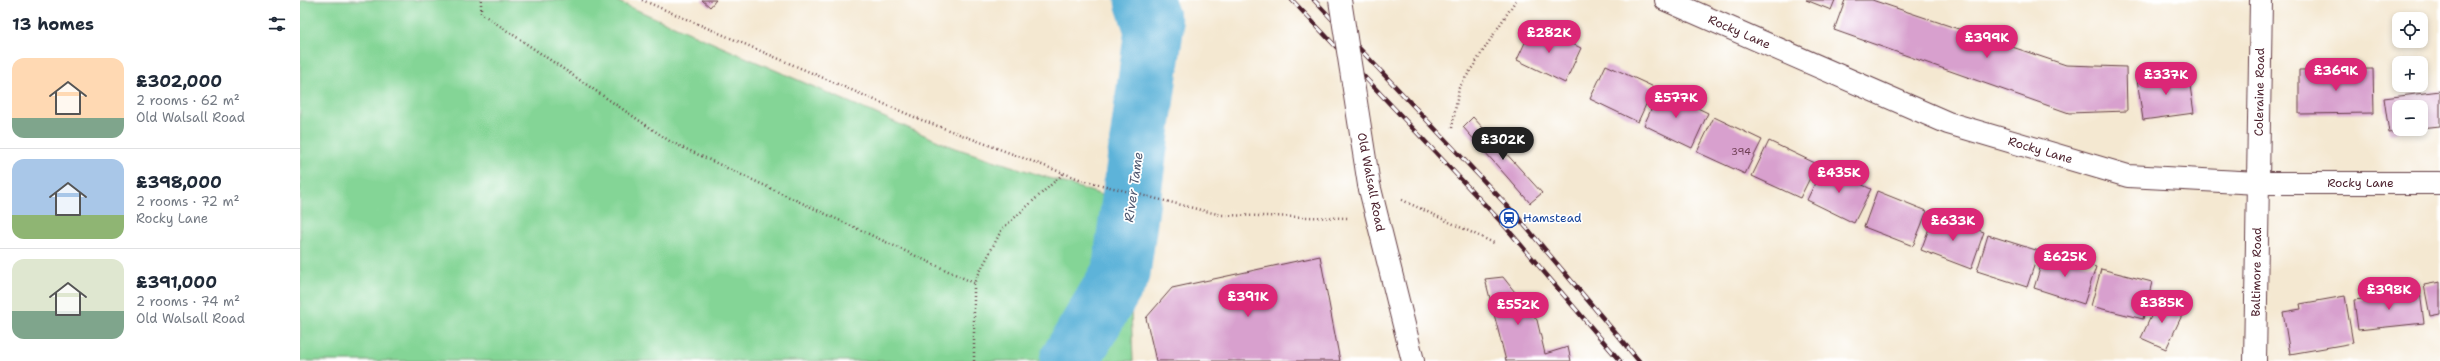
<!DOCTYPE html>
<html lang="en">
<head>
<meta charset="utf-8">
<style>
  body { margin:0; font-family:"Shantell Sans",sans-serif; background:#f2f2f3; color:#1f2937; height:100vh; display:flex; flex-direction:column; font-size:15px; white-space:nowrap }
  * { box-sizing:border-box; margin:0 }
  p { font-size:13px; color:#747a83 }
  .icon { flex:none; width:22px; height:22px; fill:none; stroke:currentColor; stroke-width:2; stroke-linecap:round; stroke-linejoin:round }
  .map { position:relative; flex:1; overflow:hidden }
  .sheet { display:flex; flex-direction:column; background:#fff; width:300px }
  .sheet>* { flex:none }
  .tools { position:absolute; left:2092px; top:12px; display:grid; gap:8px }
  .tools a { display:grid; place-items:center; width:36px; height:36px; border-radius:8px; background:#fff; box-shadow:0 2px 6px #0003; font-size:20px }
  .price { position:absolute; translate:-50% -34px; padding:0 9px; border-radius:14px; background:#db2777; color:#fff; font-size:13px; line-height:26px; filter:drop-shadow(0 1px 2px #0008) }
  .price::after { content:''; position:absolute; left:50%; top:24px; width:12px; height:9px; margin-left:-6px; background:inherit; clip-path:polygon(0 0,100% 0,50% 100%) }
  .price.active { background:#222; color:#fff }
  ul { padding:0; list-style:none }
  li { display:flex; align-items:center; gap:12px; height:100px; padding:0 12px }
  li+li { border-top:1px solid #e0e1e3 }
  li span { display:grid; place-items:center; flex:none; width:112px; height:80px; border-radius:12px; color:#555 }
  li>.icon { margin-inline-start:auto }
  span .icon { width:48px; height:48px; fill:#fffc; stroke-width:1 }
  li b { font-size:17px }
  h2 { display:flex; justify-content:space-between; align-items:center; height:48px; padding:0 12px; font-size:17px }
  main { display:flex; flex:1; min-height:0 }
  .map>svg:first-child { display:block }
</style>
</head>
<body>
<main>
<section class="sheet">
<h2>13 homes<svg class="icon" aria-label="filters" viewBox="0 0 24 24"><path d="M4 7h16M4 17h16"/><circle cx="9" cy="7" r="2"/><circle cx="15" cy="17" r="2"/></svg></h2>
<ul>
<li><span style="background:linear-gradient(#ffd9b3 75%,#7fa58c 0)"><svg class="icon" aria-label="home" viewBox="0 0 24 24"><path d="M3 11l9-7 9 7M6 9v11h12V9"/></svg></span><div><b>£302,000</b><p>2 rooms · 62 m²</p><p>Old Walsall Road</p></div></li>
<li><span style="background:linear-gradient(#a9c7e8 70%,#8fb573 0)"><svg class="icon" aria-label="home" viewBox="0 0 24 24"><path d="M3 11l9-7 9 7M6 9v11h12V9"/></svg></span><div><b>£398,000</b><p>2 rooms · 72 m²</p><p>Rocky Lane</p></div></li>
<li><span style="background:linear-gradient(#dfe7d0 65%,#7fa58c 0)"><svg class="icon" aria-label="home" viewBox="0 0 24 24"><path d="M3 11l9-7 9 7M6 9v11h12V9"/></svg></span><div><b>£391,000</b><p>2 rooms · 74 m²</p><p>Old Walsall Road</p></div></li>
</ul>
</section>
<div class="map">
<svg width="2140" height="361" viewBox="0 0 2140 361">
  <rect width="100%" height="100%" fill="#fff"/>
  <filter id="ink" filterUnits="userSpaceOnUse"><feTurbulence type="fractalNoise" baseFrequency=".025" numOctaves="2"/><feDisplacementMap in="SourceGraphic" scale="8" xChannelSelector="R" yChannelSelector="G"/><feConvolveMatrix kernelMatrix="1 2 1 2 8 2 1 2 1" color-interpolation-filters="sRGB"/></filter>
  <filter id="wash" filterUnits="userSpaceOnUse"><feTurbulence type="fractalNoise" baseFrequency=".012" numOctaves="4" result="noise"/><feDisplacementMap in="SourceGraphic" scale="16" xChannelSelector="R" yChannelSelector="G"/><feGaussianBlur stdDeviation="0.9" result="paint"/><feColorMatrix in="noise" values="0 0 0 0 0 0 0 0 0 0 0 0 0 0 0 0 0 1.4 0 .05"/><feComposite in="paint" operator="in"/></filter>
  <g filter="url(#wash)">
    <rect width="100%" height="100%" fill="#f4e8d1"/>
    <path fill="#84d596" stroke="#677a60" d="M4 0H314L652 147 827 203 833 361H0V1Z"/>
    <g fill="none" stroke-linecap="round" stroke-linejoin="round">
      <path stroke="#5db3d9" stroke-width="59" d="M769 361 821 273 854 30 844 0"/>
    </g>
    <g id="blocks">
      <path fill="#d8a0ce" d="M402 0H416L410 7Z
        M1506 0H1535L1531 10Z
        M1545 0H1572L1766 65 1826 67 1827 111 1769 113 1534 30Z
        M1233 25 1281 48 1265 83 1217 60Z
        M1306 65 1354 87 1338 122 1290 99Z
        M2073 69 2074 113 1999 114V70Z
        M1888 72 1894 113 1843 120 1837 79Z
        M1360 90 1408 113 1392 148 1344 125Z
        M2140 91V126L2121 128V107H2099V129L2110 130 2089 133 2084 98Z
        M1173 117 1242 193 1230 203 1163 127Z
        M1414 117 1462 140 1445 174 1397 152Z
        M1469 141 1517 164 1500 198 1452 176Z
        M1523 166 1571 189 1554 223 1507 200Z
        M1577 191 1627 211 1613 246 1564 227Z
        M1634 215 1684 232 1671 269 1621 250Z
        M1688 235 1739 251 1727 287 1677 271Z
        M1745 252 1796 267 1784 304 1734 288Z
        M1020 256 1040 361H856L846 318 872 288Z
        M1801 269 1852 282 1843 319 1791 306Z
        M1203 277 1237 320 1245 354 1268 347 1271 361H1206L1185 279Z
        M2140 282V314L2130 316 2124 285Z
        M2120 292 2124 323 2058 330 2054 300Z
        M2045 296 2053 343 1990 354 1983 312 2001 309 2000 304Z
        M1859 299 1884 311 1866 349 1841 338Z"/>
    </g>
  </g>
  <g filter="url(#ink)">
    <use href="#blocks" fill-opacity="0" stroke="#643d44" stroke-width="1"/>
    <g fill="none" stroke-linecap="round" stroke-linejoin="round">
      <defs>
        <g id="street">
          <path id="s1" d="M1366 0 1648 123 1828 176 1958 183H2140"/>
          <path id="s2" d="M1955 361 1961 0"/>
        </g>
        <path id="secondary" d="M1069 185 1113 361"/>
      </defs>
      <use href="#street" stroke="#643d44" stroke-width="24"/>
      <use href="#secondary" stroke="#643d44" stroke-width="24"/>
      <path stroke="#643d44" stroke-width="2.5" stroke-dasharray="1 3" stroke-linecap="butt" d="M181 0V13L371 142 674 283
        M342 0 619 119 782 180 921 215 1048 218
        M1152 128 1159 88 1216 0
        M1102 200 1194 243
        M674 361V283L702 229 764 173"/>
      <use href="#street" stroke="#fff" stroke-width="22"/>
      <use href="#secondary" stroke="#fff" stroke-width="22"/>
      <defs>
        <path id="rail" d="M992 0 1203 224 1320 361
          M1014 0 1215 214 1339 361"/>
      </defs>
      <use href="#rail" stroke="#4a1f2b" stroke-width="4.5"/>
      <use href="#rail" stroke="#fff" stroke-width="3" stroke-dasharray="9" stroke-linecap="butt"/>
      <defs>
        <path id="secondary-bridge" d="M1040 0 1069 185"/>
      </defs>
      <use href="#secondary-bridge" stroke="#643d44" stroke-width="24" stroke-linecap="butt"/>
      <use href="#secondary-bridge" stroke="#fff" stroke-width="22"/>
    </g>
  </g>
  <defs>
    <symbol id="station-ring" viewBox="-11 -11 22 22"><circle r="9.5" fill="#fff" stroke="#1a4fb4" stroke-width="1.5"/><path d="M-3-6H3Q5-6 5-4V2Q5 4 3 4L4.5 6H3L1.5 4h-3L-3 6H-4.5L-3 4Q-5 4-5 2V-4Q-5-6-3-6ZM-3.5-4v3h7v-3ZM-3.5 1v1.5H-2V1ZM2 1v1.5H3.5V1Z" fill="#1a4fb4"/></symbol>
  </defs>
  <g fill-rule="evenodd">
    <use href="#station-ring" x="1198" y="207" width="22" height="22"/>
  </g>
  <g text-anchor="middle" stroke-width="3.5" stroke-linejoin="round" paint-order="stroke">
    <g font-size="10" fill="#6e3f54">
      <text x="1441" y="155">394</text>
    </g>
    <g font-size="12" fill="#4a1f2b" stroke="#fff">
      <text dy="4" stroke="none"><textPath href="#s1" startOffset="80">Rocky Lane</textPath></text>
      <text dy="4" stroke="none"><textPath href="#s2" startOffset="269">Coleraine Road</textPath></text>
      <text dy="4" stroke="none"><textPath href="#s1" startOffset="404">Rocky Lane</textPath></text>
      <text transform="translate(1071 182) rotate(79)" y="4">Old Walsall Road</text>
      <text dy="4" stroke="none"><textPath href="#s1" startOffset="728">Rocky Lane</textPath></text>
      <text dy="4" stroke="none"><textPath href="#s2" startOffset="89">Baltimore Road</textPath></text>
    </g>
    <g font-size="12" fill="#164399" stroke="#fff" text-anchor="start">
      <text x="1223" y="222">Hamstead</text>
    </g>
    <g font-size="13" font-style="italic" fill="#525a71" stroke="#fff">
      <text transform="translate(833 187) rotate(-82)" y="5">River Tame</text>
    </g>
  </g>
</svg>
<div class="tools">
<a><svg class="icon" aria-label="locate" viewBox="0 0 24 24"><circle cx="12" cy="12" r="6"/><path d="M12 2v4M12 18v4M2 12h4M18 12h4"/></svg></a>
<a>+</a>
<a>−</a>
</div>
<b class="price" style="left:1249px;top:54px">£282K</b>
<b class="price" style="left:1687px;top:59px">£399K</b>
<b class="price" style="left:2036px;top:92px">£369K</b>
<b class="price" style="left:1866px;top:96px">£337K</b>
<b class="price" style="left:1376px;top:119px">£577K</b>
<b class="price active" style="left:1203px;top:161px">£302K</b>
<b class="price" style="left:1539px;top:194px">£435K</b>
<b class="price" style="left:1653px;top:242px">£633K</b>
<b class="price" style="left:1765px;top:278px">£625K</b>
<b class="price" style="left:2089px;top:311px">£398K</b>
<b class="price" style="left:948px;top:318px">£391K</b>
<b class="price" style="left:1862px;top:324px">£385K</b>
<b class="price" style="left:1218px;top:326px">£552K</b>
</div>
</main>
</body>
</html>
